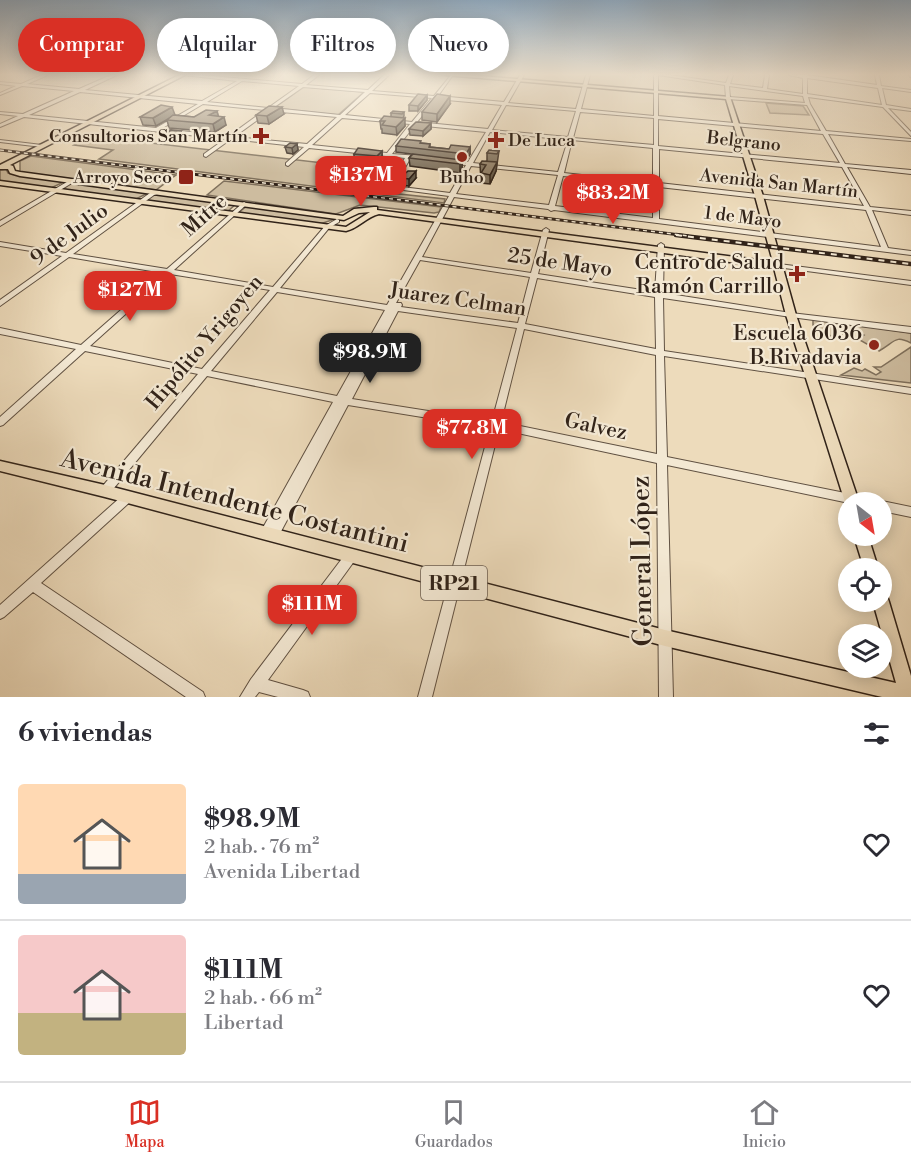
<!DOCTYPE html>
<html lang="es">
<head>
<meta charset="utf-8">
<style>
  body { margin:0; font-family:"Libre Bodoni",serif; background:#f7f7f7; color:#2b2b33; height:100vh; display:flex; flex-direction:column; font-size:22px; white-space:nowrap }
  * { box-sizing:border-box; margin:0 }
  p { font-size:20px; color:#7c7c81 }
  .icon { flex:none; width:33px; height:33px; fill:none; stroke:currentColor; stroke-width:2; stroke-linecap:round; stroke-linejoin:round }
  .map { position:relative; height:697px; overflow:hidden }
  .side { display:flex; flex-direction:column; background:#fff; flex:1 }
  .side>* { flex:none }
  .top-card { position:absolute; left:18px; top:18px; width:600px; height:54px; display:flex; gap:12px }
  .needle { width:39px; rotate:149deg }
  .fabs { position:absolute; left:838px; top:492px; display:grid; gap:12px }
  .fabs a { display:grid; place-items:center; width:54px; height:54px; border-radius:50%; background:#fff; box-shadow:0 3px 15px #0003; font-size:30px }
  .price { position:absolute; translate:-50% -51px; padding:0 14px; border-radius:12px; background:#d93025; color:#fff; font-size:20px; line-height:39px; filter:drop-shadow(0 2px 3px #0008) }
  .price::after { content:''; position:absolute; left:50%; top:36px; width:18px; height:14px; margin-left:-9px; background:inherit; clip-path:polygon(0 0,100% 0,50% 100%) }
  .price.current { background:#222; color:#fff }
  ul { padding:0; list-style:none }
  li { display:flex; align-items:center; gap:18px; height:150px; padding:0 18px }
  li+li { border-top:2px solid #e1e1e2 }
  li span { display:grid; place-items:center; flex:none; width:168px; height:120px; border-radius:6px; color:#555 }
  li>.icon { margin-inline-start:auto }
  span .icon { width:72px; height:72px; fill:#fffc; stroke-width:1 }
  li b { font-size:26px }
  h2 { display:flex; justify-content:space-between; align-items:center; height:72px; padding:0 18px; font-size:26px }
  .tag { padding:0 21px; border-radius:27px; background:#fff; box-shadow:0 3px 15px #0003; font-size:21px; line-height:54px }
  .tag.current { background:#d93025; color:#fff }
  .menu { display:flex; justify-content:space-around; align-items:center; height:84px; border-top:2px solid #e1e1e2; background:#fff; font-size:16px; color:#7c7c81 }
  .menu a { display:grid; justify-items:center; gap:3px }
  .menu .current { color:#d93025 }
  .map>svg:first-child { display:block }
</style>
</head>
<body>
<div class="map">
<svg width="911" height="697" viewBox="0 0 911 697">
  <rect width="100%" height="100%" fill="#eddbbb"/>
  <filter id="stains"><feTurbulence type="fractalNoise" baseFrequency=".00333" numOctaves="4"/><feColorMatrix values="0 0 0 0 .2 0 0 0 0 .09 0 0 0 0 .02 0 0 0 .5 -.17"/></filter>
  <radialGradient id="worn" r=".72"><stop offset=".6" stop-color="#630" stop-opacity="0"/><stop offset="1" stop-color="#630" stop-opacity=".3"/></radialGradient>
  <path fill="#cdbc9f" stroke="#7f705c" stroke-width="1.5" d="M304 87 364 92 338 115 274 108Z
    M766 103 803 106 809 115 770 113Z
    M91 136 367 168 356 182 384 185 380 189 381 192 445 199 444 203 99 159 113 150 74 145Z
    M31 156 176 175 156 190 20 172V161Z
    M6 169 8 173 66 181 51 188 0 182V170Z
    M224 181 441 207 439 212 434 213 360 205 336 214 207 195Z
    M73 182 145 193 146 194 134 200 63 189Z
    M154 194 236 204 227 212 146 201Z
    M247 206 335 219 320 224 238 213Z
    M813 319 911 333V343C895 335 896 341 879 351L858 339 864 335 852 329 834 338 813 325Z
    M911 347V383L841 375 854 368 862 371 865 369 876 375 881 372 874 367H881Z"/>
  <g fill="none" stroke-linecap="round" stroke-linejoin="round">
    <defs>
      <path id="minor" d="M42 75H48L27 84 79 89 111 75H117L85 90 202 101 237 81 183 75H201L302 84 314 75H319L306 85 368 90 384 75H389L372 91 434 96 451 75H453L438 96 504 102 520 75H524L508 103 576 109 586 75H590L581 109 654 116V75H658V116L821 131 807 105 728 99 726 98 725 85 658 75H670L726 83 729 75H733L730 84 763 88 765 75H769L767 89 803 94V78L789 75H807L877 85 875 75H879L881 86 911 90V92L882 88 886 105 911 109V111L888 108 911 132V136L883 107 808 97 810 104 826 131 911 139V141L828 134 845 164 911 170V174L847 167 870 207 911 211V215L872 210 888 248 911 251V255L554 210 551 211 548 209 454 197 422 257 531 273 543 230 546 228 549 230 538 274 655 292 658 245 661 243 664 245 663 293 791 313 911 327V333L791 317 663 298 664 351 911 388V394L664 356 667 457 865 497 869 499 870 502 849 503 667 465 673 697H659L657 463 499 429 432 697H418L490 428 348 405 277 539 273 540 268 537 266 538 262 537 260 533 333 402 207 376 109 494 105 496 101 494 100 491 101 488 198 374 85 351 3 425 0 426V417L76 349 0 334V328L81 345 163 273 69 257 0 306V300L62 256 0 246V242L66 253 150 193 160 191V193L154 195 73 254 167 269 244 202 247 204 246 205 174 270 273 287 325 226 337 219 339 220V222L329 228 280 288 387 305 449 196 388 188 387 187 405 158 309 148 288 166 286 165V163L304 147 231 139 206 157 204 156V154L225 139 24 117 0 127V124L18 116 0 114V112L23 114 74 91 22 86 0 95V93L16 86 0 84V82L21 84ZM807 78 878 88 882 105 807 94ZM242 81 299 86 268 108 207 102ZM729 86 803 96 805 103 730 97ZM303 87 365 92 340 115 273 108ZM80 92 198 104 156 128 29 115ZM370 93 432 98 412 122 345 115ZM436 99 502 105 488 129 417 122ZM203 104 265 110 229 136 161 129ZM506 105 576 111 568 137 492 130ZM270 111 337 117 307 144 234 137ZM580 112 654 118V145L573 138ZM342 118 410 124 387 153 312 145ZM658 119 823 134 840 163 658 146ZM415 125 486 132 468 162 452 160 449 162 452 164 466 165 450 193 394 186 410 159 419 160 422 158 419 156 392 154ZM490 132 568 140 558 172 473 163ZM572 140 653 148V183L564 173ZM659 149 842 167 864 206 659 183ZM471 166 558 175 549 205 456 194ZM563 176 653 186V218L555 206ZM659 187 866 210 881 247 659 219ZM420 260 530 277 518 323 401 307 402 305 401 303H396ZM170 274 270 290 202 369 90 346ZM537 278 655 297 656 349 525 324ZM277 292 385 310 337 396 211 371ZM398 311 517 328 492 421 352 399ZM524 329 656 355 657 454 501 422Z
        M909 75H911V77H910Z
        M0 140 42 145 44 146 42 147 0 142Z
        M72 179 77 180 0 226V221Z
        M779 264 911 281V285L777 267V265Z
        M127 493 131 495 132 498 131 501 41 583 203 692 205 697H186L33 592 4 617 0 619V605L123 495Z
        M882 501 911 507V517L882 511V502H879Z
        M351 551 355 552 357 556 355 560 268 680 303 690 308 692 310 697H278L259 692 255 697H240L251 679 347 552Z"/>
      <path id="major" d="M179 75H185L10 165 13 166 15 171 20 172 343 216 354 209 374 207H377V210L773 262 755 196 726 99 446 75H469L730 97 763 196 796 315 859 502H849V507L845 502 786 315 774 268 379 214C366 217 359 228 346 231L0 185V181L346 227 370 212 359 213 344 220 20 176 10 173 8 169H0V165Z
        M0 461 105 485 665 630 896 683 873 602H882V595L887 596 889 602 911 676V697H882L665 646 105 497 0 471Z
        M854 536H868L878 568H864Z"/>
    </defs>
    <use href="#minor" stroke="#605142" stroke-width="2"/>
    <use href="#major" stroke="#312319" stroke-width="3"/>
    <use href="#minor" fill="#f3e8d3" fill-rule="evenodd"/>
    <use href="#major" fill="#eddbbb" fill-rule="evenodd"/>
    <defs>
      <path id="rail-far1" d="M0 150 688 236"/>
      <path id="rail" d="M676 235 911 264"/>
    </defs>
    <use href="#rail-far1" stroke="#312319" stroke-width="3"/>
    <use href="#rail" stroke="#312319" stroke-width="4.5"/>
    <use href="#rail-far1" stroke="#f3e8d3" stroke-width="1.5" stroke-dasharray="4" stroke-linecap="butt"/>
    <use href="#rail" stroke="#f3e8d3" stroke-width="2" stroke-dasharray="6" stroke-linecap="butt"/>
  </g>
  <path fill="#7e715e" stroke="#312319" stroke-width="1.5" d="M427 95V100L418 111H409V105Z
    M450 104 437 122 422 120V112Z
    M217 111 218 116 226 125 215 132 169 128 167 120 156 126 143 125 140 117 175 115 194 117Z
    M404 112V116L403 118 405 126 397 135 382 133V129H381L380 121 391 117V113Z
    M284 114 269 124 258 123 256 115Z
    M431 123V129L423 136 410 135 409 129Z
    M171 130 183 137 179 140 169 138 167 133Z
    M421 143 430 144V147L449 149 470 147V154L466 161 462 160V168L460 173 410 166 409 158 412 154 396 152V146Z
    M297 144 298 150 293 154 287 153 285 147Z
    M382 151V159L377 164 354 162V154Z
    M499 151 496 171 490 184 481 183 480 164 487 161V153Z
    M389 167V176L385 182 364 180 363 170Z
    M400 178H416L409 186 400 185Z"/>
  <path fill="#675c4c" stroke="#312319" stroke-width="1.5" d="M427 95V100L418 111V106Z
    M450 96V104L437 122V114Z
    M172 107 175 115 156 126 153 118Z
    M282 107 284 114 269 124 267 116Z
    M217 111 219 119 209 115Z
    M224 117 226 125 215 132 213 124Z
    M405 118V126L397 135 396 127Z
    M431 123V129L423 136V131Z
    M181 131 183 137 179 140 177 134Z
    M297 144 298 150 293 154 292 148Z
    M470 147V154L466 161V154Z
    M382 151V159L377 164V156Z
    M462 160V168L460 173V164Z
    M497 162 496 171 490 184V175Z
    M389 167V176L385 182 384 173Z
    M416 171V178L409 186V179Z"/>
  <path fill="#93836d" stroke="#312319" stroke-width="1.5" d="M418 94 427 95 418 106 409 105Z
    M437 94 450 96 437 114 422 112Z
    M161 105 172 107 153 118 140 117Z
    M269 106 282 107 267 116 256 115Z
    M206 110 217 111 209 115 224 117 213 124 167 120 173 115 194 117Z
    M393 111 404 112 402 114 391 113Z
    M384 116 405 118 396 127 382 125 385 121H380Z
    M416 122 431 123 423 131 409 129Z
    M171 130 181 131 177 134 167 133Z
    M401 139 421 141 420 143 430 144 429 147 449 149 451 145 470 147 466 154 396 146Z
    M290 143 297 144 292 148 285 147Z
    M358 148 382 151 377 156 354 154Z
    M489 150 499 151 497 154 487 153Z
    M413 154 462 160 460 164 409 158Z
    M482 161 497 162 490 175 481 173 486 165 480 164Z
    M368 165 389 167 384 173 363 170Z
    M408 171H416L409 179 400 178Z"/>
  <linearGradient id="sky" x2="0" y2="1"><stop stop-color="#90aac0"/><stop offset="0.43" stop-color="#f7efe0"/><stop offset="1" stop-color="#f7efe0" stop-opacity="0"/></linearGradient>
  <rect width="911" height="173" fill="url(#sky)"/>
  <g fill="#8f2418" stroke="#f3e8d3" stroke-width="2">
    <path d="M258 127h6v6h6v6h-6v6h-6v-6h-6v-6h6z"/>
    <path d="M493 131h6v6h6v6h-6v6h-6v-6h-6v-6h6z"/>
    <circle cx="462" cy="157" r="6"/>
    <rect x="178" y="169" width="16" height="16" rx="3"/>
    <path d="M794 265h6v6h6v6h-6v6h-6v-6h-6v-6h6z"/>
    <circle cx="874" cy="345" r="6"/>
  </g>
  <g text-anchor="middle" stroke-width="4.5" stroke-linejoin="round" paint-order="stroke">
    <g font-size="18" fill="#312319" stroke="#f3e8d3" text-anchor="end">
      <text x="248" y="142">Consultorios San Martín</text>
      <text x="508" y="146" text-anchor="start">De Luca</text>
      <text x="172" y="183">Arroyo Seco</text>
      <text x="462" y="183" text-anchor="middle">Buho</text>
    </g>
    <g font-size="18" fill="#312319" stroke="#f3e8d3">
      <text transform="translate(744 141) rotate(6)" y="6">Belgrano</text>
      <text transform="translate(779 183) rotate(6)" y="6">Avenida San Martín</text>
      <text transform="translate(743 217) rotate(7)" y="6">1 de Mayo</text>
    </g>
    <rect fill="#f3e8d3" stroke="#6b5e51" stroke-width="1.5" x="421" y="566" width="66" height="34" rx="4.5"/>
    <g font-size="20" font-weight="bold" fill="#312319">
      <text x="454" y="590">RP21</text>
    </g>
    <g font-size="21" fill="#312319" stroke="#f3e8d3">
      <text transform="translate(204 215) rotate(-41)" y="7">Mitre</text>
      <text transform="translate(69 234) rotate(-36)" y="7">9 de Julio</text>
      <text transform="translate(560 262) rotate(8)" y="7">25 de Mayo</text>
      <text transform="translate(458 299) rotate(8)" y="7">Juarez Celman</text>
      <text transform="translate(204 342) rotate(-50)" y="7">Hipólito Yrigoyen</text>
      <text transform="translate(596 426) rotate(12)" y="7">Galvez</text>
    </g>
    <g font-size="21" fill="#312319" stroke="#f3e8d3" text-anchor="end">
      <text x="784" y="269">Centro de Salud<tspan x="784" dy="24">Ramón Carrillo</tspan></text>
      <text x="862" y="340">Escuela 6036<tspan x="862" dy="24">B.Rivadavia</tspan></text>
    </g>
    <g font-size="26" fill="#312319" stroke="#f3e8d3">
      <text transform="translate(235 500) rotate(14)" y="9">Avenida Intendente Costantini</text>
      <text transform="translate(641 561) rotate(-91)" y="9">General López</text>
    </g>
  </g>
  <rect width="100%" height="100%" filter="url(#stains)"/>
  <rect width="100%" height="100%" fill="url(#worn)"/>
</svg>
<div class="fabs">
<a><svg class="needle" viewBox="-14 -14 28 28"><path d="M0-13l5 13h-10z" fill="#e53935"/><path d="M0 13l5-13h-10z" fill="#7c7c81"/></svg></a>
<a><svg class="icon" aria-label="locate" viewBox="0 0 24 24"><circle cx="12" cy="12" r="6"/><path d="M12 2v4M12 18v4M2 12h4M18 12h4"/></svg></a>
<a><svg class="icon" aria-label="layers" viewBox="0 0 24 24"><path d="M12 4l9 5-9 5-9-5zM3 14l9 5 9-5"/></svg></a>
</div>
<b class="price" style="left:361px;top:207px">$137M</b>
<b class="price" style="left:613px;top:225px">$83.2M</b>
<b class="price" style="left:130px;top:322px">$127M</b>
<b class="price current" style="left:370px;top:384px">$98.9M</b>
<b class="price" style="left:472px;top:460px">$77.8M</b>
<b class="price" style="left:312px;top:636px">$111M</b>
<div class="top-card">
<a class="tag current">Comprar</a>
<a class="tag">Alquilar</a>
<a class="tag">Filtros</a>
<a class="tag">Nuevo</a>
</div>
</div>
<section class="side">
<h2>6 viviendas<svg class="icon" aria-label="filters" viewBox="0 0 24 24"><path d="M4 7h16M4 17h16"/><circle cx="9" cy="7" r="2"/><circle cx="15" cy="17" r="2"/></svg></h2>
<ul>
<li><span style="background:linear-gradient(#ffd9b3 75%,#9aa5b1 0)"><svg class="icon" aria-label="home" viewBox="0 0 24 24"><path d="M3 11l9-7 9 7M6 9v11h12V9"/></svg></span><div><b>$98.9M</b><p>2 hab. · 76 m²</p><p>Avenida Libertad</p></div><svg class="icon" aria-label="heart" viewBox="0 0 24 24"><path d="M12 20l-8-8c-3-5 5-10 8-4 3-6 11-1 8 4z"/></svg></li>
<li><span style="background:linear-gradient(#f6c9c9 65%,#c2b280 0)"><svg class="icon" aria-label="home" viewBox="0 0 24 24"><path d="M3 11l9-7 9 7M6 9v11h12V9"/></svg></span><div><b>$111M</b><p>2 hab. · 66 m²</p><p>Libertad</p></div><svg class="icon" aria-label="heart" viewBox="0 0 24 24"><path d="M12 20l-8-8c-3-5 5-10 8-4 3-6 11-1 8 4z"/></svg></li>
</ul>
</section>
<nav class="menu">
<a class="current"><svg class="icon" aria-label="map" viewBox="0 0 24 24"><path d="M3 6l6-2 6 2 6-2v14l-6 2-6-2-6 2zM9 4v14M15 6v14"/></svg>Mapa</a>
<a><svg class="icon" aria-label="saved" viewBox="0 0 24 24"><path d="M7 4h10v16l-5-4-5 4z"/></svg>Guardados</a>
<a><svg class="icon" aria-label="home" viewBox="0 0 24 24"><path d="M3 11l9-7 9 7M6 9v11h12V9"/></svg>Inicio</a>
</nav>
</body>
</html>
